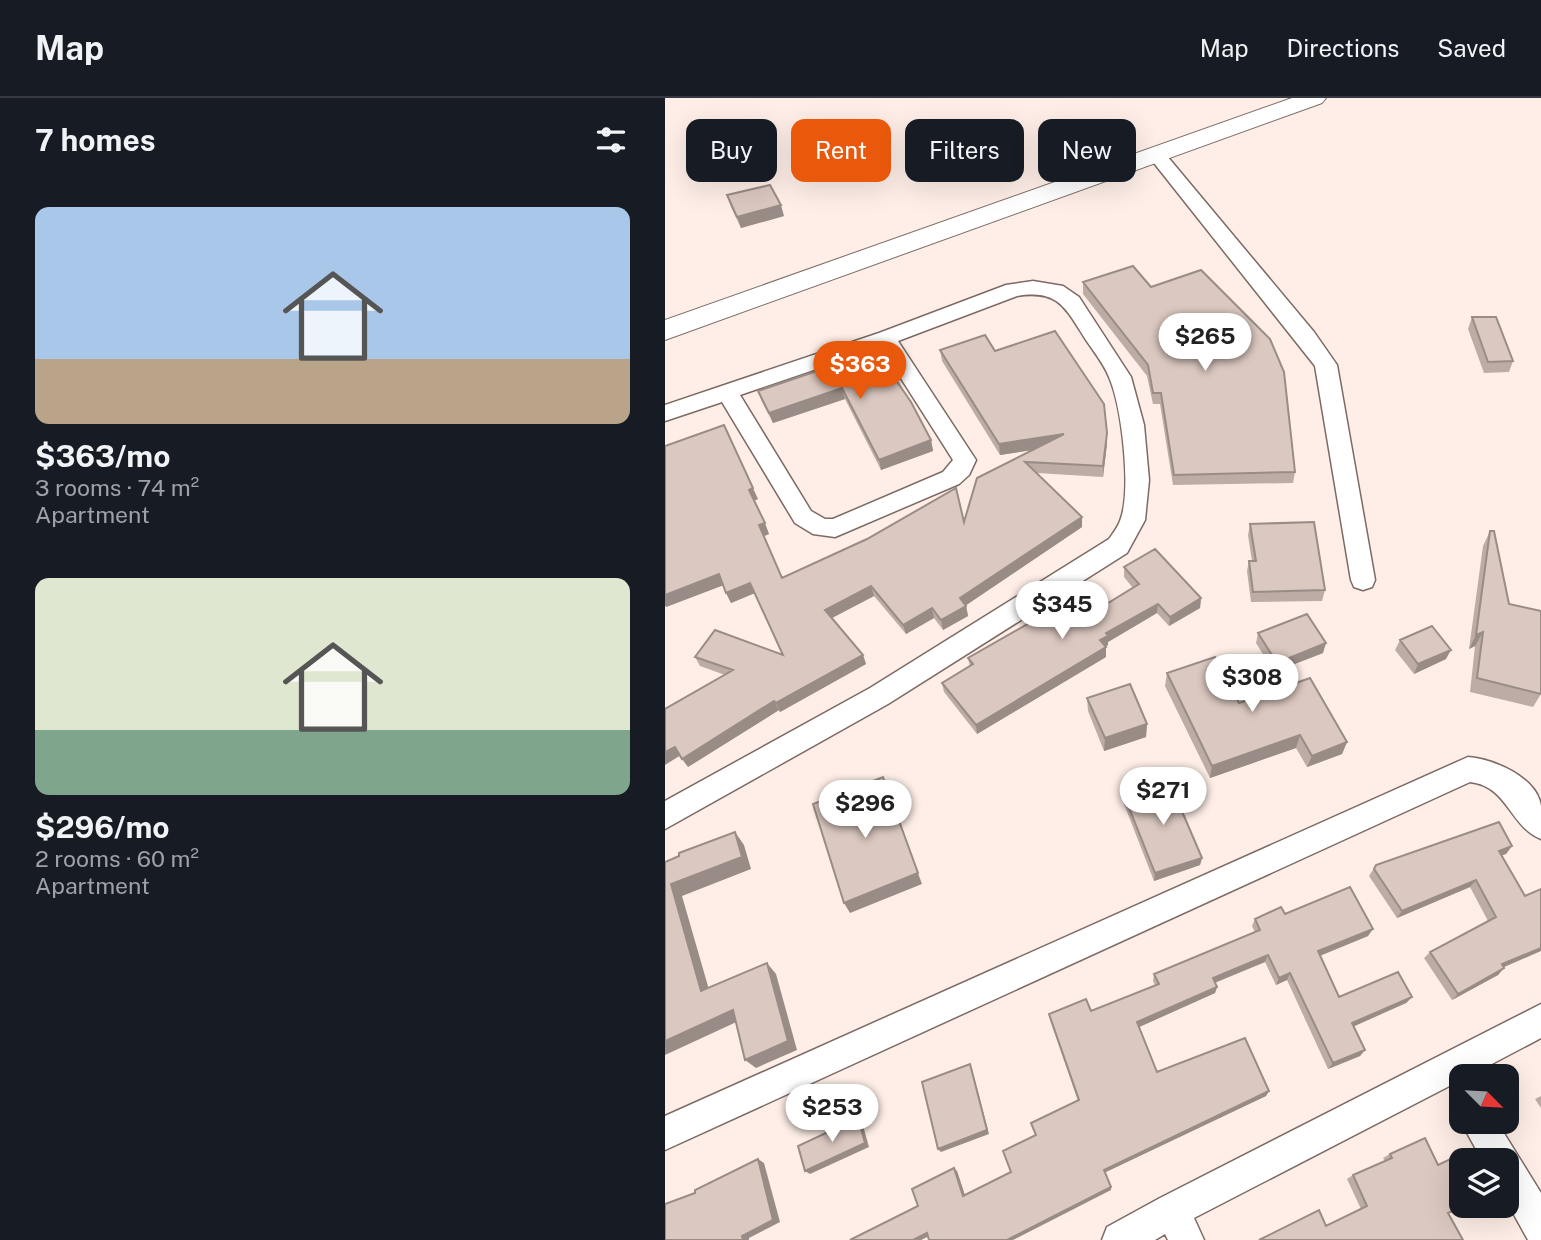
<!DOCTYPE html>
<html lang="en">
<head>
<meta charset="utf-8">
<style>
  body { margin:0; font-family:"Public Sans",sans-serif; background:#242831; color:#f1f3f6; height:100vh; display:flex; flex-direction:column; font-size:26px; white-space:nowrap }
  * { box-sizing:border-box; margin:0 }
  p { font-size:23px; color:#9ea1a6 }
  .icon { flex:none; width:38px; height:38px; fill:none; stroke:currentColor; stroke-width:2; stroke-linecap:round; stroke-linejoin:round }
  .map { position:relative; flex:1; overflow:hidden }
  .sheet { display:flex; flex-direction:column; background:#171b24; width:665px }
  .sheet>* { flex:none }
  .banner { position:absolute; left:21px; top:21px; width:665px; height:63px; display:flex; gap:14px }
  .needle { width:46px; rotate:114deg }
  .buttons { position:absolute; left:784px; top:966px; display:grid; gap:14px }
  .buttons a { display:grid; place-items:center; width:70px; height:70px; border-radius:14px; background:#171b24; box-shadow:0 7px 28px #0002; font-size:35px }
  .price { position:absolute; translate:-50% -60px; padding:0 16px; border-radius:24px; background:#fff; color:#222; font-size:23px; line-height:46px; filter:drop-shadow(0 2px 4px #0008) }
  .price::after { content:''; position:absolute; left:50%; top:42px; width:21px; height:16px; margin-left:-10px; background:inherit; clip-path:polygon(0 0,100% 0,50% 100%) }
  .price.current { background:#ea580c; color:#fff }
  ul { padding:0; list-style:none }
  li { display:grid; align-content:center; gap:14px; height:371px; padding:0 35px }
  li span { display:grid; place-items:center; height:217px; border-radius:14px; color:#555 }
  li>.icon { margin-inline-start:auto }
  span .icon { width:126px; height:126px; fill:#fffc; stroke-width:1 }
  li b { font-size:30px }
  h2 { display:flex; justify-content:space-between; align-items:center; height:84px; padding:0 35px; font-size:30px }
  .pill { padding:0 24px; border-radius:14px; background:#171b24; box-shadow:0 7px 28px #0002; font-size:24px; line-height:63px }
  .pill.current { background:#ea580c; color:#fff }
  header { display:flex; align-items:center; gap:42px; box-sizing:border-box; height:98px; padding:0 35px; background:#171b24; border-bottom:2px solid #363941 }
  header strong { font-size:33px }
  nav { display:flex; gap:38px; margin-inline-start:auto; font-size:24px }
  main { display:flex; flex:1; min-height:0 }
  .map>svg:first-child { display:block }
</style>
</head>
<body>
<header>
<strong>Map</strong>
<nav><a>Map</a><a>Directions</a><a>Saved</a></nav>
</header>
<main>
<section class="sheet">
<h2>7 homes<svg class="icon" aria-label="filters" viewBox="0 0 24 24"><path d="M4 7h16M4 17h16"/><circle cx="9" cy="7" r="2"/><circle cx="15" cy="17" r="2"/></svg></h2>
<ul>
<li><span style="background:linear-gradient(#a9c7e8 70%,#b9a48a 0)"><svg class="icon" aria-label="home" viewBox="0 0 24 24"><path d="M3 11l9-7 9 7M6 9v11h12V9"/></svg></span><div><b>$363/mo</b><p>3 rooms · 74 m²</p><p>Apartment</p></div></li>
<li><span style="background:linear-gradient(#dfe7d0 70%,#7fa58c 0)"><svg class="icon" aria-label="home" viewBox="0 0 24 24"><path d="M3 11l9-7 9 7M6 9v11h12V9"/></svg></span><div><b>$296/mo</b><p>2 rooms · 60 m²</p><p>Apartment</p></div></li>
</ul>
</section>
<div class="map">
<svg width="876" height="1142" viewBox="0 0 876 1142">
  <rect width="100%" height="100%" fill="#feeee7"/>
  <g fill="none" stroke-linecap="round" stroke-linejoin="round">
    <defs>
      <path id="minor" d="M491 51 497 52 649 234 672 267 710 482 707 489 698 492 689 489 686 482 650 268 485 60 482 56Z
        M368 183 398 188 414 199 466 279 479 327 484 382 480 422 462 455 223 606 0 731V703L205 590 444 441C448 435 453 429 455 423 467 393 457 309 444 279 439 266 429 254 421 242 401 211 394 191 352 198L233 243 311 362 304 377 294 386 170 439 148 436 130 425 57 304 0 323V307L214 235 341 187ZM216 249 288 362 278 374 168 421H160L146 413 75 297Z
        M803 659C828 661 872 679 876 708 876 719 876 731 876 741 845 729 843 688 805 684L0 1052V1018Z
        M876 906V940L804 978H796V982L529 1120 539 1142H503L500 1136 490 1142H437L442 1129 495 1100Z
        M796 1024H832L876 1095V1142H863L842 1104V1062H817Z"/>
      <path id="secondary" d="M627 0H661L657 5 0 242V222Z"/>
    </defs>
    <use href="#minor" stroke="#7c6a63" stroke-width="3"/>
    <use href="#secondary" stroke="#7c6a63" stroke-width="2"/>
    <use href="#minor" fill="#fff" fill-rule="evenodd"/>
    <use href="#secondary" fill="#fff" fill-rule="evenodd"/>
  </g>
  <path fill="#bcaca5" d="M62 97 119 118 76 130 66 109Z
    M418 184 630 374 628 385 508 387 495 306H488L482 278 418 196Z
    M807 219 848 263 844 274 819 275 803 231Z
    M275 252 330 253 442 346 438 379 372 375 417 429 301 507 303 518 278 532 269 520 241 536 209 498 167 520 198 557 201 566 115 614 114 612 23 669 60 577 35 568 30 559 118 557 90 495 66 505 58 487 1 509 0 507V348L93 401 89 402 104 436 99 438 117 480 299 424 367 352 335 357 277 263Z
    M211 253 266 342 268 353 216 372 180 301 108 325 97 304 93 293Z
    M585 426 660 492 657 503 586 504 582 473 584 463H587L583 437Z
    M825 433 844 506 876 513V596L868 609 805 594 810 548 804 551 818 448Z
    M459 469 536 500 535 510 504 528 492 515 443 544V547L440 549 441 559 312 636 279 594 277 585 305 569 303 560 417 521 468 490 459 479Z
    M593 535 658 555 609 574 591 545Z
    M735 542 781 561 749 576 730 552Z
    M502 575 574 605 682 644 677 656 642 669 631 650 545 680 500 588Z
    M422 600 482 626 481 639 439 653 423 613Z
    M459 697 537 760 535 767 489 783 459 706Z
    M847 748 841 756 836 757 839 869V870L833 877 787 902 759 860 765 854 823 823 805 789 732 820 704 778 711 767Z
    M620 816 703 838 655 858 674 899H747L741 905 689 928 700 952 695 958 663 971 622 882 611 887 600 864 550 885 552 889 550 895 474 929 492 974 604 993 601 998 440 1074 446 1092 263 1138 256 1142H185L253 1108 292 1073 300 1097 346 1074 371 1038 413 1003 385 922 384 916 426 913 490 887 488 883 489 876 590 834 587 828 590 821Z
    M876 998V1010L870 1001Z
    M725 1056 773 1067 796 1108 594 1142 661 1128 696 1111 682 1081 688 1077 720 1063 718 1060Z"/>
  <path fill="#998c86" d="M116 107 119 118 76 130 72 119Z
    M177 290 180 301 108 325 104 315Z
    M442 335V346L438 379V368Z
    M399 336 400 347 335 357 334 346Z
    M266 342 268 353 216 372 214 362Z
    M88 390 93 401 89 403 84 392Z
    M417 419V429L297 510 295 500Z
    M100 425 104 436 99 438 94 427Z
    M54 476 59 487 1 509 0 507V497Z
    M85 485 90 495 66 505 61 495Z
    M206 488 209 498 163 522 160 512Z
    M536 500 535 510 504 528 505 519Z
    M493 506 492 515 443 544V547L435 552V542L441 535Z
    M301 508 303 518 278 532 276 522Z
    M267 510 269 520 241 536 238 527Z
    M818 534 810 548 804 551 811 537Z
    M661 545 658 555 609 574 612 565Z
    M441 549V559L312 636 311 627Z
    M786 552 781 561 749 576 753 566Z
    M198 557 201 566 115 614 111 605Z
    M109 603 114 612 23 669 17 661Z
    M482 626 481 639 439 653 440 640Z
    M635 637 631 650 545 680 547 668Z
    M682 644 677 656 642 669 647 658Z
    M10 649 16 657 0 667V654Z
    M218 679 257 786 185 815 179 805Z
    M70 734 79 747 86 771 17 798 47 902 36 893 6 786Z
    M847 748 841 756 827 761 834 753Z
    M537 760 535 767 489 783 490 775Z
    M811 782 805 789 732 820 737 813Z
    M708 831 703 838 649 860 653 853Z
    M876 850V853L830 873 837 866Z
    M603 857 600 864 546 886 548 880Z
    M102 865 111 876 132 952 91 970 80 962Z
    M839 870 833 877 787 902 793 896Z
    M625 875 622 882 611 887 614 880Z
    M552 889 550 895 472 930V924Z
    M747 899 741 905 683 931 687 925Z
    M68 912 78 921 0 957V943Z
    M700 952 695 958 663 971 668 965Z
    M305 966 307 971 324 1036 276 1054 273 1051Z
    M604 993 601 998 439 1075V1072Z
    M193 1020 197 1024 204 1049 145 1076 140 1073Z
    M93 1061 99 1065 115 1124 84 1140V1142H78L77 1138Z
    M289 1070 292 1073 301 1101 298 1098Z
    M446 1089V1092L348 1142H342Z
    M262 1135 266 1137 256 1142H248Z"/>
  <path fill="#dbc8c0" stroke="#998c86" stroke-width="2" d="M105 87 116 107 72 119 62 97Z
    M468 168 486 189 536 172 605 241 619 274 630 374 509 377 496 295H488L483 267 418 184Z
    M807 219H831L848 263 823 264Z
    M390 233 439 306 442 335 438 368 360 364 417 419 295 500 301 508 276 522 267 510 238 527 206 488 160 512 198 557 111 605 109 603 17 661 10 649 0 654V611L68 572 30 559 50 532 118 557 85 485 61 495 54 476 0 497V348L59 327 88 390 84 392 100 425 94 427 117 480 202 441 291 390 299 424 312 380 399 336 334 346 275 252 320 237 330 253Z
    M211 253 246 304 266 342 214 362 177 290 104 315 93 293Z
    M649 424 660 492 588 494 584 463H591L585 426Z
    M825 433H829L844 506 876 513V596L812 580 818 534 811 537Z
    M490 451 536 500 505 519 493 506 441 535 443 538 435 542 441 549 311 627 277 585 308 566 303 560 401 504 417 521 474 486 459 469Z
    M642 516 661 545 612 565 593 535Z
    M767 528 786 552 753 566 735 542Z
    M550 559 574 605 645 580 682 644 647 658 635 637 547 668 502 575Z
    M465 586 482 626 440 640 422 600Z
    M218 679 253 775 179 805 148 706Z
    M504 683 537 760 490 775 459 697Z
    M834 724 847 748 834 753 860 798 876 791V850L837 866 839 870 793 896 765 854 831 819 811 782 737 813 709 771 711 767Z
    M70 734 77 759 6 786 36 893 102 865 123 943 80 962 68 912 0 943V764L14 758V755Z
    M685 789 708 831 653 853 674 899 733 874 747 899 687 925 700 952 668 965 625 875 614 880 603 857 548 880 552 889 472 924 492 974 580 940 604 993 439 1072 446 1089 342 1142H264L262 1135 248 1142H185L253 1108 247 1091 289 1070 298 1098 346 1074 338 1053 371 1037 366 1025 414 1002 384 916 421 901 426 913 494 886 489 876 595 832 590 821 616 809 620 816Z
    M305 966 322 1032 273 1051 257 984Z
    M193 1020 200 1045 140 1073 133 1048Z
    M760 1040 773 1067 792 1058 796 1066V1108H799L783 1115 798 1142H594L654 1112 661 1128 702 1108 688 1077 727 1060 725 1056Z
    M93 1061 108 1122 77 1138 78 1142H0V1106L30 1095V1092Z"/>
</svg>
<div class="buttons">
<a><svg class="needle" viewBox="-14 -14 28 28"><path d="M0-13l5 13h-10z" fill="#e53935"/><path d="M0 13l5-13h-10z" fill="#9ea1a6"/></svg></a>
<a><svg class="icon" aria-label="layers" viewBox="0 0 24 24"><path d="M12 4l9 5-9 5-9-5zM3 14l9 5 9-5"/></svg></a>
</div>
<b class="price" style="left:540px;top:275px">$265</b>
<b class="price current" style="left:195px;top:303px">$363</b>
<b class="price" style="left:397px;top:543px">$345</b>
<b class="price" style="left:587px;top:616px">$308</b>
<b class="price" style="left:498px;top:729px">$271</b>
<b class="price" style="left:200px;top:742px">$296</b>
<b class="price" style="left:167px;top:1046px">$253</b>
<div class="banner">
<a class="pill">Buy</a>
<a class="pill current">Rent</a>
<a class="pill">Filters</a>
<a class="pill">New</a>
</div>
</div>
</main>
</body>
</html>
